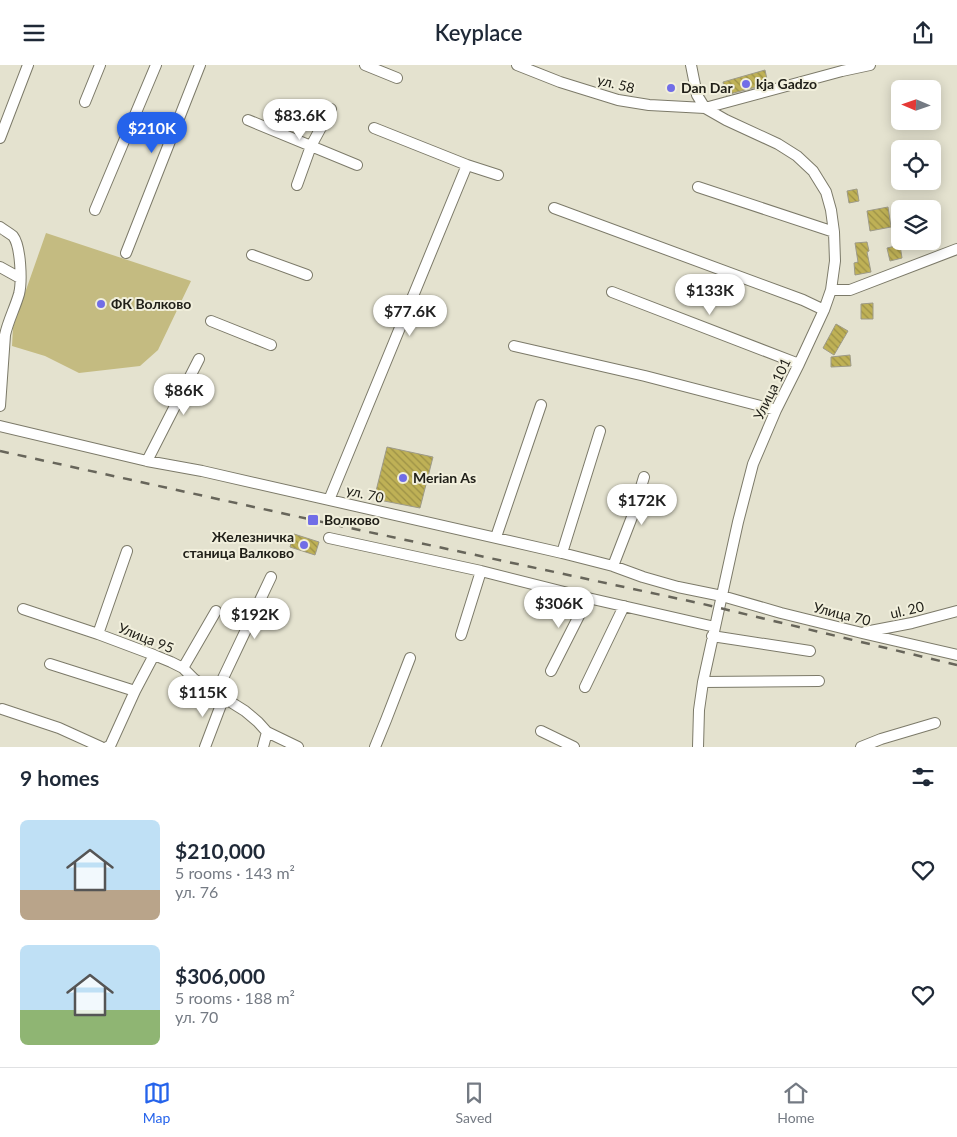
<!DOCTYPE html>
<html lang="en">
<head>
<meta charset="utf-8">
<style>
  body { margin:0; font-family:Lato,sans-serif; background:#f2f2f3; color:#1f2937; height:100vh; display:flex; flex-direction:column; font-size:19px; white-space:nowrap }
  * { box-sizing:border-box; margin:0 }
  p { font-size:16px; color:#747a83 }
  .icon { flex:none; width:28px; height:28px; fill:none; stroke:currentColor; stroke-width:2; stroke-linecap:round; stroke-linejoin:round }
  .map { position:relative; height:682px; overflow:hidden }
  .panel { display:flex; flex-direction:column; background:#fff; flex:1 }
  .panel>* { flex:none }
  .needle { width:32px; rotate:272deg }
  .buttons { position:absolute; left:891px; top:15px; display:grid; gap:10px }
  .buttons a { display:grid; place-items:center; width:50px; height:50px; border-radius:8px; background:#fff; box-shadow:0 2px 12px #0003; font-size:25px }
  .price { position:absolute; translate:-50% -42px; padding:0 11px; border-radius:18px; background:#fff; color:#222; font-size:16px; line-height:32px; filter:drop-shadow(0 1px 2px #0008) }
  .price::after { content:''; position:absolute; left:50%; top:30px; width:15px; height:11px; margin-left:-8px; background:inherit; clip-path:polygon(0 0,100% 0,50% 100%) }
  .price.active { background:#2563eb; color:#fff }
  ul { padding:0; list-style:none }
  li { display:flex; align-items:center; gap:15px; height:125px; padding:0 20px }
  li span { display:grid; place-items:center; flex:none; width:140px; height:100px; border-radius:8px; color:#555 }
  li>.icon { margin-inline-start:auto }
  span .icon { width:60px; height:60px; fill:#fffc; stroke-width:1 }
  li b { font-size:21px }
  h2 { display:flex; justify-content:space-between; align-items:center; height:60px; padding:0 20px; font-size:21px }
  header { display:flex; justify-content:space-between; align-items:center; height:65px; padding:0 20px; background:#fff; font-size:22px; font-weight:600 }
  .dock { display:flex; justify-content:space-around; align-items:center; height:70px; border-top:1px solid #e0e1e3; background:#fff; font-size:14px; color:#747a83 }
  .dock a { display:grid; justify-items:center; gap:2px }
  .dock .active { color:#2563eb }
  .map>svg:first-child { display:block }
</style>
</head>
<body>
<header><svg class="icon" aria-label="menu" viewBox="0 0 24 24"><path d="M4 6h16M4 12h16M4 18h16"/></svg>Keyplace<svg class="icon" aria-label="share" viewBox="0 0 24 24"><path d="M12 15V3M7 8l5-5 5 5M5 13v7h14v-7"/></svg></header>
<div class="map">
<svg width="957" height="682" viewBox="0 0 957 682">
  <defs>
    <pattern id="building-back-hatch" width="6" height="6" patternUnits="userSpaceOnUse" patternTransform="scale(1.25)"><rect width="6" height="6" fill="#bfb156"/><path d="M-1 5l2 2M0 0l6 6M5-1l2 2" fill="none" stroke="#9b9046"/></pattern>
  </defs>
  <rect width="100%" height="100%" fill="#e4e2cf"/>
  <path fill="#c4bb81" d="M46 168 191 216 158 285 140 301 79 308 45 291 12 281 13 262Z"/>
  <path fill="url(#building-back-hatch)" stroke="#9d9a88" d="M765 5 768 19 726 30 723 17Z
    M857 124 859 136 849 138 847 126Z
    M888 142 891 162 870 166 867 146Z
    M867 177 869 186 867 187 871 207 855 210 854 198 858 197 855 178Z
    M900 180 902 193 890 196 887 183Z
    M873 238V254H861V239Z
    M836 259 848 266 834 290 823 283Z
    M850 290 851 301 831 302V292Z
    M387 382 433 392 420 443 374 434Z
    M294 469 319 477 315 490 290 482Z"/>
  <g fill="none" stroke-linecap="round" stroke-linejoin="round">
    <defs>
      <path id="minor" d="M365 0 397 13
        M517 0 560 17 618 35 649 40 705 43 842 6 870 0
        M691 0 697 30 705 43 726 55 778 79 797 91 813 106 826 127 831 145 834 167 835 196 831 225 824 245 799 299 776 345 753 399 738 457 703 617 699 645 698 682
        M85 37 100 0
        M248 55 357 100
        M374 63 467 100 498 110
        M0 73 28 0
        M297 120 311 81 331 44
        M698 122 834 167
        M554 143 803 235 824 245
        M95 145 156 0
        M0 162C4 165 9 168 13 171 21 181 22 217 19 229 15 243 8 256 5 270L0 341
        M126 188 200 0
        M252 190 307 210
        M0 202 20 213
        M831 225H850L957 184
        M612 227 799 299
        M211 256 271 280
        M514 281 645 311 776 345
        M0 361 147 396 202 406 562 488 613 501 643 512 678 522 722 531 781 548 862 568 957 590
        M147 396 199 294
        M329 435 467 100
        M496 472 541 340
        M329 473 481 506 588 533 715 562
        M562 488 600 366
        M613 501 632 452 644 412
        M23 544 98 569 154 590 171 597 183 603 194 614 245 646 258 657 267 667 298 682
        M865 567 912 558 957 546
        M98 569 127 486
        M461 570 481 506
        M712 571 810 586
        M50 599 135 626
        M183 603 216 546
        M551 606 588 533
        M703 617 819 616
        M585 622 624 541
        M216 628 271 512
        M2 644 59 663 101 682
        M541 666 574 682
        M107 682 110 681 135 626 154 590
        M205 682 224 632
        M263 682 267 667
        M375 682 386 655 410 593
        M861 682 881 674 935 658"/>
    </defs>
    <use href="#minor" stroke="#7c7a69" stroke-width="12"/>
    <use href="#minor" stroke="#fff" stroke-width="10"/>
    <path stroke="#67655a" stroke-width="2.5" stroke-dasharray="9 9" stroke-linecap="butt" d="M0 386 313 455 703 539 957 600"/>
  </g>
  <g fill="#716de7" stroke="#f1efdc" stroke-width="2">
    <circle cx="746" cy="19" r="5"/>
    <circle cx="671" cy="23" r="5"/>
    <circle cx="101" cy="239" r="5"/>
    <circle cx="403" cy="413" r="5"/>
    <rect x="307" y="449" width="12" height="12" rx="2.5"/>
    <circle cx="304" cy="480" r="5"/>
  </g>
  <g text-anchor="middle" stroke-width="4" stroke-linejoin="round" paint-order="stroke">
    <g font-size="14" fill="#212019" stroke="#f1efdc">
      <text transform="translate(616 19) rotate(14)" y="5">ул. 58</text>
      <text transform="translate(772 324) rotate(-64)" y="5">Улица 101</text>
      <text transform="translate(365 429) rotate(13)" y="5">ул. 70</text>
      <text transform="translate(907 545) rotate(-13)" y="5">ul. 20</text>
      <text transform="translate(842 549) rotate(14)" y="5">Улица 70</text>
      <text transform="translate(146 573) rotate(22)" y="5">Улица 95</text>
    </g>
    <g font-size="14" font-weight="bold" fill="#212019" stroke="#f1efdc" text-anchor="start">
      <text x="756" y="24">kja Gadzo</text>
      <text x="681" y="28">Dan Dar</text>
      <text x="111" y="244">ФК Волково</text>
      <text x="413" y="418">Merian As</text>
      <text x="324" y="460">Волково</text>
      <text x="294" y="477" text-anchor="end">Железничка<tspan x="294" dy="16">станица Валково</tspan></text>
    </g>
  </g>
</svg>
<div class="buttons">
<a><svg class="needle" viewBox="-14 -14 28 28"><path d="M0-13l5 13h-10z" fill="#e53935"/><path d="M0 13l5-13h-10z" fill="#747a83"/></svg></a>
<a><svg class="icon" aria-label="locate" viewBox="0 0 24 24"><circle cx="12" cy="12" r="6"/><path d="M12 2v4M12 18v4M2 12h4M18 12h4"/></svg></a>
<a><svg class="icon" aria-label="layers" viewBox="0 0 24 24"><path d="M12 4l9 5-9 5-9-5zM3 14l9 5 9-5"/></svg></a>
</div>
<b class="price" style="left:300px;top:76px">$83.6K</b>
<b class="price active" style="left:152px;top:89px">$210K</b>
<b class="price" style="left:710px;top:251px">$133K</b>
<b class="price" style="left:410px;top:272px">$77.6K</b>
<b class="price" style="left:184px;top:351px">$86K</b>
<b class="price" style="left:642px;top:461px">$172K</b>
<b class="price" style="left:559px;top:564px">$306K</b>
<b class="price" style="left:255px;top:575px">$192K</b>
<b class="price" style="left:203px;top:653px">$115K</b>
</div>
<section class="panel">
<h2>9 homes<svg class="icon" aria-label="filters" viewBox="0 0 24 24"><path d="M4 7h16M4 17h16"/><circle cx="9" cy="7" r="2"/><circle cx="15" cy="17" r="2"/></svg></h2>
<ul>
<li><span style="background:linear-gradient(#bfe0f5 70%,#b9a48a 0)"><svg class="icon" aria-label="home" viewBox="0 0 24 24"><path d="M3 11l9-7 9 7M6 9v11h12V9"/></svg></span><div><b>$210,000</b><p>5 rooms · 143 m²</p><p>ул. 76</p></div><svg class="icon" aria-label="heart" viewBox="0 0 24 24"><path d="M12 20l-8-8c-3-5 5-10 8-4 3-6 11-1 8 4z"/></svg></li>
<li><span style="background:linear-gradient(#bfe0f5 65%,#8fb573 0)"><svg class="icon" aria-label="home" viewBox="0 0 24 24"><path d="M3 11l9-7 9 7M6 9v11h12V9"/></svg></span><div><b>$306,000</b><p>5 rooms · 188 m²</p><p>ул. 70</p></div><svg class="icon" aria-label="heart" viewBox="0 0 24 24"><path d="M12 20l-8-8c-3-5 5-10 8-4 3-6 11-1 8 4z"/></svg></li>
</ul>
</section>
<nav class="dock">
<a class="active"><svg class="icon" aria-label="map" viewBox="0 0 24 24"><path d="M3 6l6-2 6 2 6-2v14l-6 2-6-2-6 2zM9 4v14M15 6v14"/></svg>Map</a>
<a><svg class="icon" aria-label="saved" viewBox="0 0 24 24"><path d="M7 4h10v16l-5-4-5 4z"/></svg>Saved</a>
<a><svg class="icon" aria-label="home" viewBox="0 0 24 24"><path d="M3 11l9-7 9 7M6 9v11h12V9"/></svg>Home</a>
</nav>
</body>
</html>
